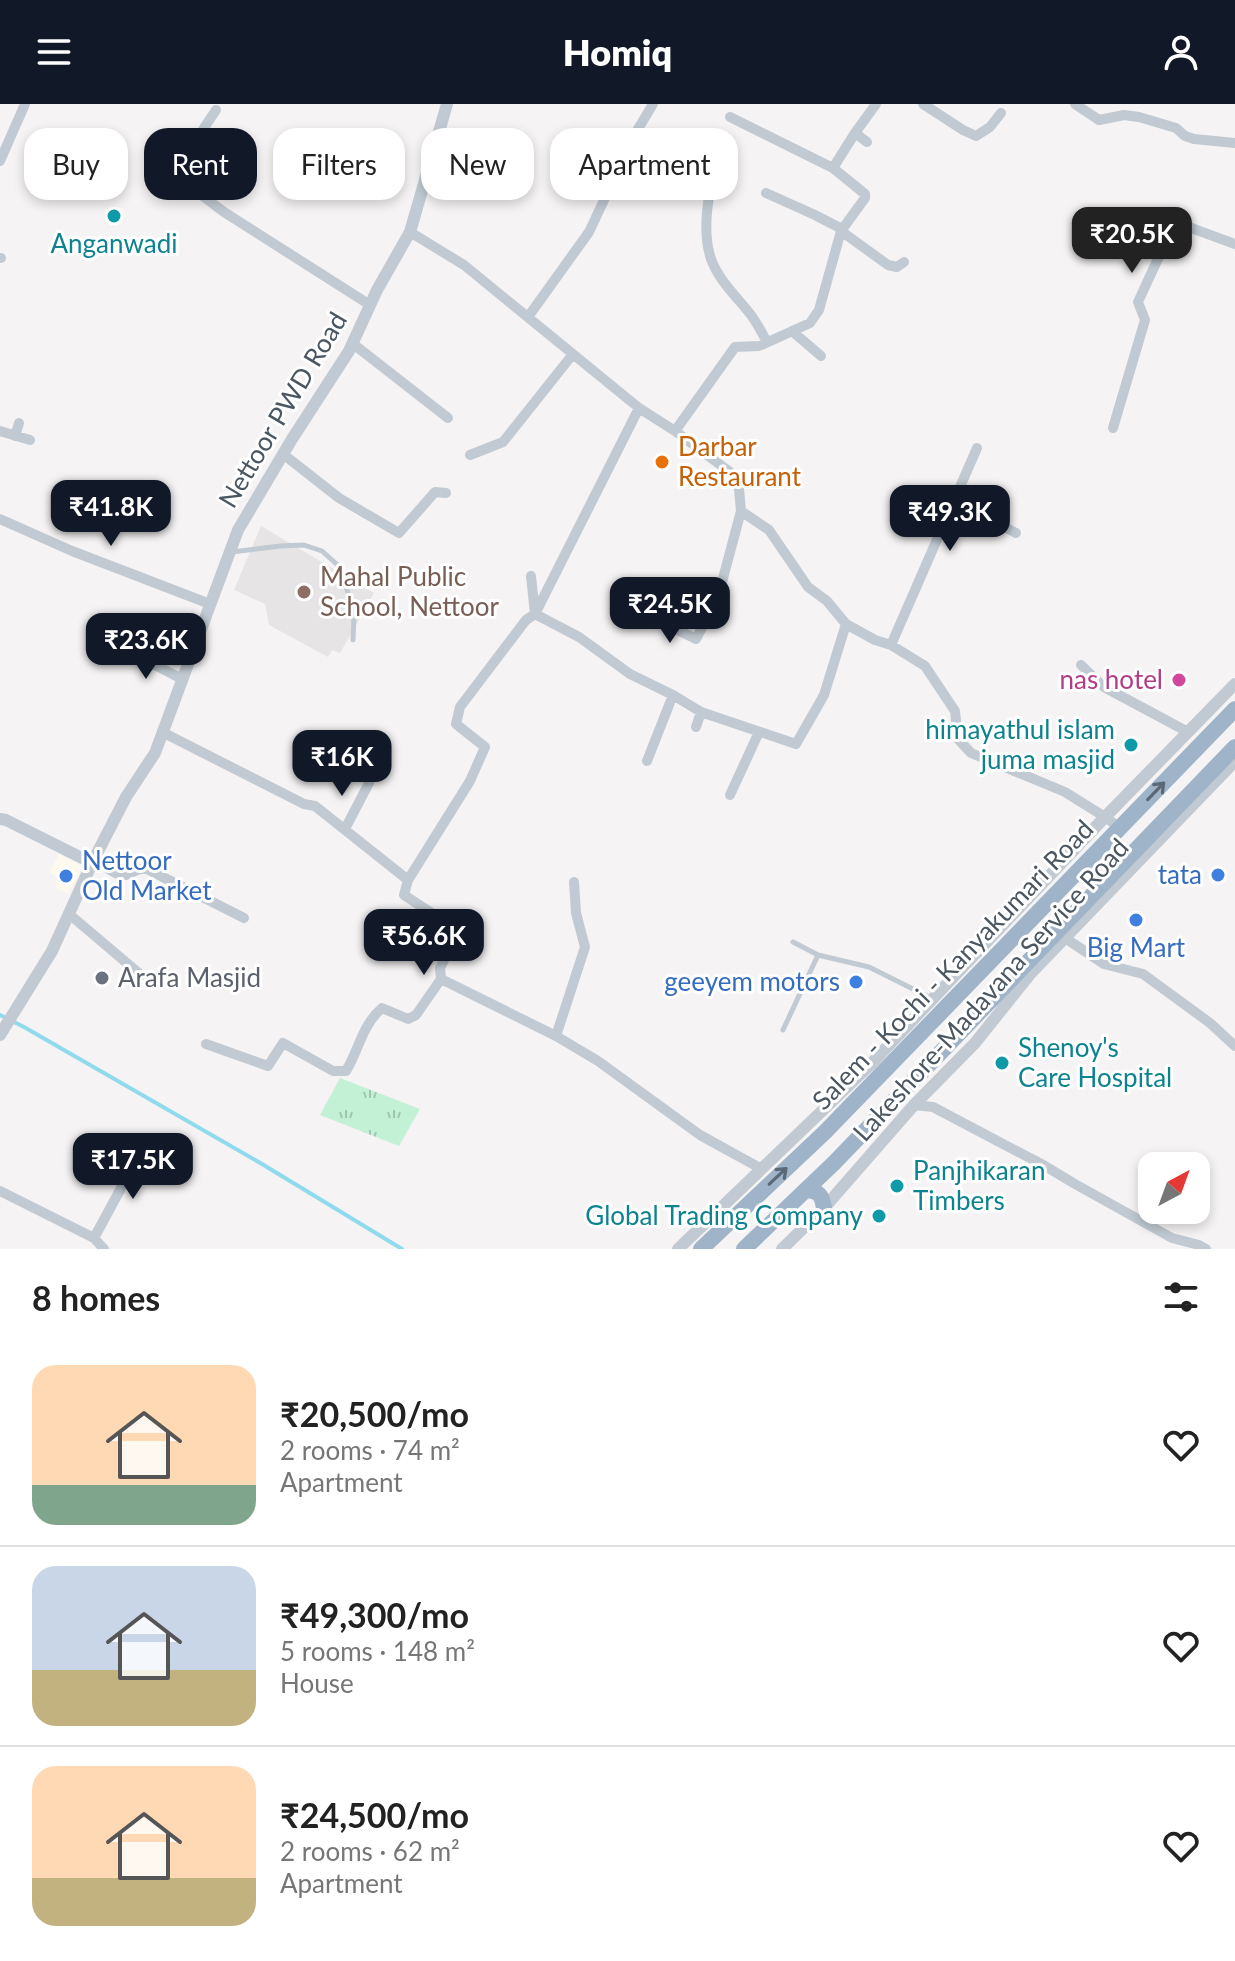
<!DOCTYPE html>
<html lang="en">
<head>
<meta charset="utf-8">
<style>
  body { margin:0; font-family:Lato,sans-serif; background:#f2f2f2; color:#222; height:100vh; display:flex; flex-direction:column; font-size:30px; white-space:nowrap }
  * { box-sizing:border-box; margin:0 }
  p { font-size:26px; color:#767676 }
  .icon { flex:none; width:44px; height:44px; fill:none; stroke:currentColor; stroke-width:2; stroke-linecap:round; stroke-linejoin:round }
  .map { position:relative; height:1145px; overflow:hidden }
  .side { display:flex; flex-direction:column; background:#fff; flex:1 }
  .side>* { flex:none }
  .hud { position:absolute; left:24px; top:24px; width:800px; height:72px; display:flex; gap:16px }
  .needle { width:52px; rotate:41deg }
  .tools { position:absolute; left:1138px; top:1048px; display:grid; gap:16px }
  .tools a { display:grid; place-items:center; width:72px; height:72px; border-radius:16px; background:#fff; box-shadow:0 4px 12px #0003; font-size:40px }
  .price { position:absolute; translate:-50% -68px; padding:0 18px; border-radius:16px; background:#111827; color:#fff; font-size:26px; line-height:52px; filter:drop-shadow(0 2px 4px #0008) }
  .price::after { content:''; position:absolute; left:50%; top:48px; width:24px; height:18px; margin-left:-12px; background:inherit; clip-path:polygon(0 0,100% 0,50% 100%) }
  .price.active { background:#222; color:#fff }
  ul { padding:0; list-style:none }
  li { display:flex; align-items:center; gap:24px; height:200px; padding:0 32px }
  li+li { border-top:2px solid #e0e0e0 }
  li span { display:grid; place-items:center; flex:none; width:224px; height:160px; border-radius:24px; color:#555 }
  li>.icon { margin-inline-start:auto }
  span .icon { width:96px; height:96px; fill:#fffc; stroke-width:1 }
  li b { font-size:34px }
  h2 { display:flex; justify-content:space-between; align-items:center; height:96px; padding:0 32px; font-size:34px }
  .chip { padding:0 28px; border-radius:24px; background:#fff; box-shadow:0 4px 12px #0003; font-size:28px; line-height:72px }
  .chip.active { background:#111827; color:#fff }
  header { display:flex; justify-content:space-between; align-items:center; height:104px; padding:0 32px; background:#111827; color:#fff; font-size:36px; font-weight:800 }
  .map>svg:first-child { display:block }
</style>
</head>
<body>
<header><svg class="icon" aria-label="menu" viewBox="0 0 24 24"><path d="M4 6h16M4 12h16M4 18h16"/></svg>Homiq<svg class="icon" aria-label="person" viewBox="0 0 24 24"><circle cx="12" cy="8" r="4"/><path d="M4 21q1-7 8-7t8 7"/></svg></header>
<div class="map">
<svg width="1235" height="1145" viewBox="0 0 1235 1145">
  <defs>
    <pattern id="park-tufts" width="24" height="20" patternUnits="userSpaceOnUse" patternTransform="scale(2)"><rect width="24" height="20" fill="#c3f1d5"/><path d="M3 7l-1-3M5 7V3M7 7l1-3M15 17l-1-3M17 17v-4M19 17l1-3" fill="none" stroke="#a0c6b0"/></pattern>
  </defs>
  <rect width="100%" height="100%" fill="#f5f3f3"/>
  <path fill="#fdf9ef" d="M59 750 83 763 68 790 55 783 59 775 49 769Z"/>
  <path fill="#e6e4e5" d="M261 422 374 489 340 549 332 546 328 553 269 521 265 500 234 486Z"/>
  <path fill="url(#park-tufts)" d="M340 974 420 1005 399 1042 320 1011Z"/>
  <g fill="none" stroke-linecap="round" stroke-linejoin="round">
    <path stroke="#90daee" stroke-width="4" d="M0 911 24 923 262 1060 402 1145"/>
    <path stroke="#c1cad2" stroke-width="5" d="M200 31 222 35 250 49
      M232 448 280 442 304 441 322 447 341 464 354 511 353 536
      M793 838 818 851 869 863 931 894
      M783 926 818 851"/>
    <path stroke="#c1cad2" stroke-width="10" d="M923 0 963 26 976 32 990 23 1001 9
      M1075 0 1099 16 1124 11 1139 13 1176 24 1185 32 1194 35 1235 39
      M216 6 186 51 177 69 180 75 224 108 370 201
      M730 13 833 64
      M855 29 867 38
      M635 30 699 72 710 87C706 108 704 134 711 155 719 177 737 193 751 211 757 219 762 229 767 238
      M0 57 25 0
      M766 89 815 111 842 125
      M841 127 888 161 897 163 904 158
      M410 128 464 161 639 304 675 327 738 374 741 407 769 426 808 483 827 497 846 520 875 536 891 541 925 562 955 607 958 635 971 649 1065 688 1105 713 1120 724
      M0 154H1
      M528 213 589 128 635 30 653 0
      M792 227 821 252
      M352 239 448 314
      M639 304 535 510 579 533 630 570 673 591 701 608 796 640 824 591 846 520
      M1113 324 1145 216 1138 198 1175 118 1235 140
      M0 327 30 336
      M675 327 735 243 759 242 810 219 819 206 841 127 865 94V90L833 64 855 29 876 0
      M15 332 19 319
      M283 350 339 394 399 429 435 388 446 389
      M470 351 503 338 573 250
      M955 397 1016 429
      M0 415 72 447 210 500
      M659 517 696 535 718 493 741 407
      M891 541 977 344
      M123 550 157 562 182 575
      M1081 561 1104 583 1188 628
      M696 623 701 608
      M162 628 304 700 315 702 408 776 404 791 459 827 440 864 441 875 556 932 598 957 700 1031 762 1065
      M647 657 673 591
      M730 691 759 628
      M345 725 369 679
      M94 754C101 759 114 771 123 771 131 772 134 763 147 765L244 814
      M408 776 470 677 485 643 456 620 460 603 526 516 535 510 531 472
      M69 810 141 871
      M1065 834 1104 860 1143 870 1210 919 1235 942
      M556 932 585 843 576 809 574 778
      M206 940 268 962 283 939 333 967H346C359 946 362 921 382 904L408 915 416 911 441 875
      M914 1001 933 1003 1045 1062 1075 1080 1172 1134 1199 1141 1206 1145
      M0 1087 94 1134 104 1145
      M94 1134 120 1086 138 1043"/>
    <path stroke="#c1cad2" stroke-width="12" d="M0 715 6 716 92 759
      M0 931 52 847 92 759 126 693 155 649 238 426 292 335 349 247 377 186 410 128 447 0
      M678 1145 871 960 1105 713 1235 580
      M782 1145 824 1104 914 1001 975 939 1031 869 1235 657"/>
    <path stroke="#9fb4c9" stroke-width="16" d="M806 1086C819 1087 822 1091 824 1104
      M701 1145 825 1028 1235 605
      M744 1145 834 1059 1235 643"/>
  </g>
  <defs><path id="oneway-shaft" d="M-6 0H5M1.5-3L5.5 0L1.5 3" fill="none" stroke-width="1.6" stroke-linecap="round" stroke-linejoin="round" transform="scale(2)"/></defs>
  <g stroke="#5b6976">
    <use href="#oneway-shaft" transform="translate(1156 687) rotate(-46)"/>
    <use href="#oneway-shaft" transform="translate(778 1072) rotate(-43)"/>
  </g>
  <g fill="#0f9aa8" stroke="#fff" stroke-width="3">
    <circle cx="114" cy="112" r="8"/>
    <circle cx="1131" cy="641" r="8"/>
    <circle cx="1002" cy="959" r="8"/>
    <circle cx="897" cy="1082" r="8"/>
    <circle cx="879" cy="1112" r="8"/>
  </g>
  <circle fill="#e8710a" stroke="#fff" stroke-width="3" cx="662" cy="358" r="8"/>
  <circle fill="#8d6e63" stroke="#fff" stroke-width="3" cx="304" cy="488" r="8"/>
  <circle fill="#d1479c" stroke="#fff" stroke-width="3" cx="1179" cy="576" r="8"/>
  <g fill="#3f7fe0" stroke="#fff" stroke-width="3">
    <circle cx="1218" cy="771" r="8"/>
    <circle cx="66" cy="772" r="8"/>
    <circle cx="1136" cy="816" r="8"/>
    <circle cx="856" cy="878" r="8"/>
  </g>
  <circle fill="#6b7280" stroke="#fff" stroke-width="3" cx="102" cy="874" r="8"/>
  <g text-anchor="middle" stroke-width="6" stroke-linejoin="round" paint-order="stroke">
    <g font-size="26" fill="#0d838f" stroke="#fff" text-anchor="end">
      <text x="114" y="149" text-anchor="middle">Anganwadi</text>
      <text x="1115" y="635">himayathul islam<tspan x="1115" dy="30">juma masjid</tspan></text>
      <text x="1018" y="953" text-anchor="start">Shenoy's<tspan x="1018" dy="30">Care Hospital</tspan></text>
      <text x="913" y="1076" text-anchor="start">Panjhikaran<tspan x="913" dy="30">Timbers</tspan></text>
      <text x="863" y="1121">Global Trading Company</text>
    </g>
    <g font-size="26" fill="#4a5661" stroke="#fff">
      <text transform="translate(283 306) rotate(-59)" y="9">Nettoor PWD Road</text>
      <text transform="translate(953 861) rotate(-46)" y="9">Salem - Kochi - Kanyakumari Road</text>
      <text transform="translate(991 886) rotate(-48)" y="9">Lakeshore-Madavana Service Road</text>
    </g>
    <g font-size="26" fill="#c56008" stroke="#fff" text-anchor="start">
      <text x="678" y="352">Darbar<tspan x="678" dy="30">Restaurant</tspan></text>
    </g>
    <g font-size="26" fill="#785e54" stroke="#fff" text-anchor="start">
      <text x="320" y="482">Mahal Public<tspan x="320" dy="30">School, Nettoor</tspan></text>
    </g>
    <g font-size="26" fill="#b23c85" stroke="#fff" text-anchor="end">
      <text x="1163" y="585">nas hotel</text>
    </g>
    <g font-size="26" fill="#366cbe" stroke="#fff" text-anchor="end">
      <text x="82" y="766" text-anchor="start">Nettoor<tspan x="82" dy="30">Old Market</tspan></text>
      <text x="1202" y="780">tata</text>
      <text x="1136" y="853" text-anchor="middle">Big Mart</text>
      <text x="840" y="887">geeyem motors</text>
    </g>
    <g font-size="26" fill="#5b616d" stroke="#fff" text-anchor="start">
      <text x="118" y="883">Arafa Masjid</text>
    </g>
  </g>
</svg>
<div class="tools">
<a><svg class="needle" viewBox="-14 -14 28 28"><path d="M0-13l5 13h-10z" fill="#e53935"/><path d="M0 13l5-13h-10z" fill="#767676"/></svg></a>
</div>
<b class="price active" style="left:1132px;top:171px">₹20.5K</b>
<b class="price" style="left:111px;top:444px">₹41.8K</b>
<b class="price" style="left:950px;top:449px">₹49.3K</b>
<b class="price" style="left:670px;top:541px">₹24.5K</b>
<b class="price" style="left:146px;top:577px">₹23.6K</b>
<b class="price" style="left:342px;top:694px">₹16K</b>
<b class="price" style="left:424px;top:873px">₹56.6K</b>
<b class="price" style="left:133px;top:1097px">₹17.5K</b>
<div class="hud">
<a class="chip">Buy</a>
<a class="chip active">Rent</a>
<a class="chip">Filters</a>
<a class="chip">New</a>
<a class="chip">Apartment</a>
</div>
</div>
<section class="side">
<h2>8 homes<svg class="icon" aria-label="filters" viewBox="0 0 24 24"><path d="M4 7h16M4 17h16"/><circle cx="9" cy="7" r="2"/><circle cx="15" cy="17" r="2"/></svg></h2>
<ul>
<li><span style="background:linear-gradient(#ffd9b3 75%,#7fa58c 0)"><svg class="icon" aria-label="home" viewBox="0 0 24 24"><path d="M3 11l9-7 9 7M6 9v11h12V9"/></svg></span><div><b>₹20,500/mo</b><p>2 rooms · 74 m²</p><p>Apartment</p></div><svg class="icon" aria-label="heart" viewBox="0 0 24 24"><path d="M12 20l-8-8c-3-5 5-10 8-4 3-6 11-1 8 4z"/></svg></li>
<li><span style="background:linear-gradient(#c9d6e8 65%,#c2b280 0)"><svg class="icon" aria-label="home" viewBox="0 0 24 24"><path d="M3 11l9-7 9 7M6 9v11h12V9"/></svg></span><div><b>₹49,300/mo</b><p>5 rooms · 148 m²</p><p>House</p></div><svg class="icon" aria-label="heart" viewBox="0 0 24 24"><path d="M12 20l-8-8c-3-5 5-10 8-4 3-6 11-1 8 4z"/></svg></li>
<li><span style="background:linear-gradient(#ffd9b3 70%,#c2b280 0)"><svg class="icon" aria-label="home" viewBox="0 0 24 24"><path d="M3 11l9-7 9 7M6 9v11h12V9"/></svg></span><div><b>₹24,500/mo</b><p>2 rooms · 62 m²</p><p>Apartment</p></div><svg class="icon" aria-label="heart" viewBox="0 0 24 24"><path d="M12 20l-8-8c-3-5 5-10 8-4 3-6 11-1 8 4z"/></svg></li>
</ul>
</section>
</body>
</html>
